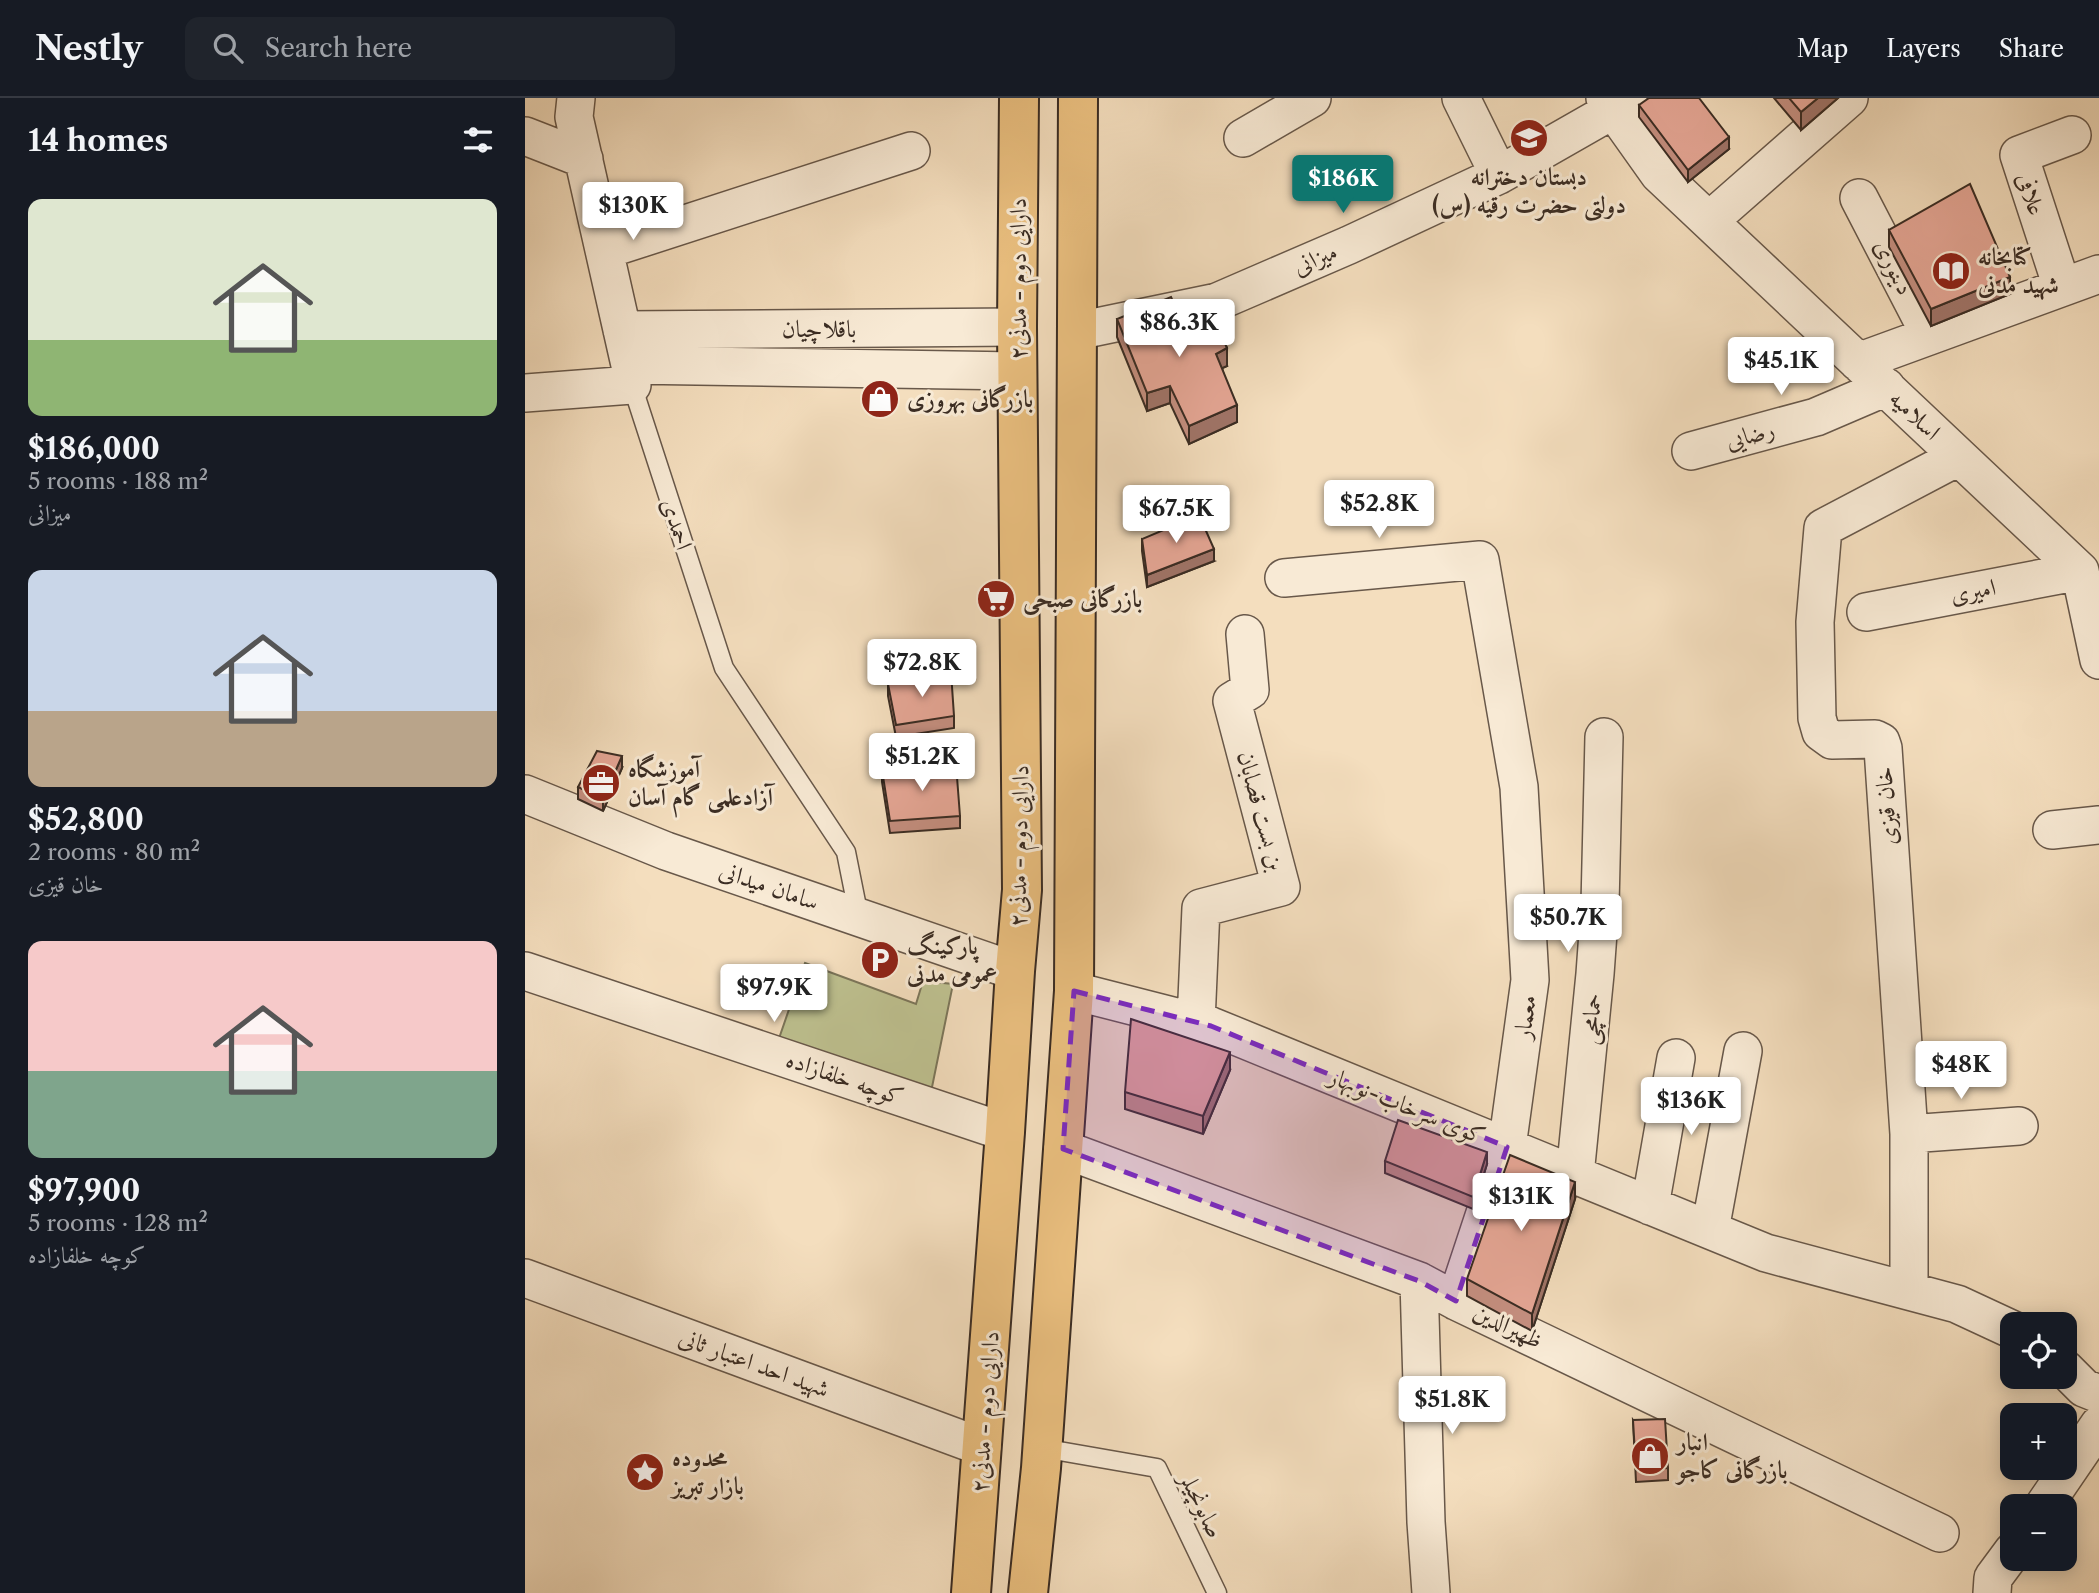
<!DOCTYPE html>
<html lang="en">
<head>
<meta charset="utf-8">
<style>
  body { margin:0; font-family:"Libre Caslon Text",Amiri,serif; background:#20242c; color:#f1f3f6; height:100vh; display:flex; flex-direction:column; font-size:26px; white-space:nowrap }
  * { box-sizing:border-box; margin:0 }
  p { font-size:23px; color:#9ea1a6 }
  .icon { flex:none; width:38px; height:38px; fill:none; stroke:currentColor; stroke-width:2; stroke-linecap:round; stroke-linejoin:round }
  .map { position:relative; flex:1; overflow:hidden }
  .details { display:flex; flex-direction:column; background:#171b24; width:525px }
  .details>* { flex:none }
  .tools { position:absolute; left:1475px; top:1214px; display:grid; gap:14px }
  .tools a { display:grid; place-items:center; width:77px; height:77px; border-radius:14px; background:#171b24; box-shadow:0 4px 18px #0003; font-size:35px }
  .price { position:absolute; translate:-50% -60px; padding:0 16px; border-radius:7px; background:#fff; color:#222; font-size:23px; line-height:46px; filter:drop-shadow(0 2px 4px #0008) }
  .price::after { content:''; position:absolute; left:50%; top:42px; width:21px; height:16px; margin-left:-10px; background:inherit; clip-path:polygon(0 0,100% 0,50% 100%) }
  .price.selected { background:#0f766e; color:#fff }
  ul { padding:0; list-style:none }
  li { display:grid; align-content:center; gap:14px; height:371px; padding:0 28px }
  li span { display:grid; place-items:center; height:217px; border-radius:14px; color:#555 }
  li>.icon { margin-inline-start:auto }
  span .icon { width:126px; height:126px; fill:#fffc; stroke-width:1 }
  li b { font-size:30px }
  h2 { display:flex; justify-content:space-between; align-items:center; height:84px; padding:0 28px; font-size:30px }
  header { display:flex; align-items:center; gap:42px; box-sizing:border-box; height:98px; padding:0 35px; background:#171b24; border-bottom:2px solid #363941 }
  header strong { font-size:33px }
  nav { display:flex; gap:38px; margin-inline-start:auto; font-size:24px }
  .search { width:490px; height:63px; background:#20242c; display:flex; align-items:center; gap:18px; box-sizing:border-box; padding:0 24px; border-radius:14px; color:#9ea1a6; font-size:26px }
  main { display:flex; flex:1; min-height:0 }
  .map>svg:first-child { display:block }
</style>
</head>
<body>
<header>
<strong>Nestly</strong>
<div class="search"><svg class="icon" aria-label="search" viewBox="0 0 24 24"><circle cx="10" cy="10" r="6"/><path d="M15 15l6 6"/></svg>Search here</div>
<nav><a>Map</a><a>Layers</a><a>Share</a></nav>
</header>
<main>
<section class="details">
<h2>14 homes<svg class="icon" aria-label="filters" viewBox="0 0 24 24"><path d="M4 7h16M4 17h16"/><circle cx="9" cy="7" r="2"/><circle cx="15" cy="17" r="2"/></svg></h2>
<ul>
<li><span style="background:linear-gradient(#dfe7d0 65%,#8fb573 0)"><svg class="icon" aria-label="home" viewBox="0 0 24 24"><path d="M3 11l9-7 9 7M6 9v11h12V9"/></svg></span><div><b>$186,000</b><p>5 rooms · 188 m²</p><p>میزانی</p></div></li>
<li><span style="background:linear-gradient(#c9d6e8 65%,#b9a48a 0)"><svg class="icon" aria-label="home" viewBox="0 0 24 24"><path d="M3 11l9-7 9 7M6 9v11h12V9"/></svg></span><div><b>$52,800</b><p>2 rooms · 80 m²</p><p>خان قیزی</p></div></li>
<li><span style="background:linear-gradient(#f6c9c9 60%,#7fa58c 0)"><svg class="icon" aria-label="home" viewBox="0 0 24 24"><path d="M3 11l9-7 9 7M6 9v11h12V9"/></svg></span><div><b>$97,900</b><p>5 rooms · 128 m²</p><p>کوچه خلفازاده</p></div></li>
</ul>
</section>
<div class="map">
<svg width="1574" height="1495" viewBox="0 0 1574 1495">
  <rect width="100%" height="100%" fill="#f4debe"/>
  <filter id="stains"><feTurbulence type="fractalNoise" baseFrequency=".00286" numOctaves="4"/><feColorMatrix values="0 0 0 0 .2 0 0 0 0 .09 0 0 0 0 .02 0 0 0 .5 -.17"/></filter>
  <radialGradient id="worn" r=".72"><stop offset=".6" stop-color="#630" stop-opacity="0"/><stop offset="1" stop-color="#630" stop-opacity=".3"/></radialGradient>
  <path fill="#bec190" stroke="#7c765a" stroke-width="2" d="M280 865 391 906 398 883 428 886 405 999 250 952Z"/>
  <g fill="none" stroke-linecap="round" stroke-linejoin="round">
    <defs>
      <path id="service" d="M107 287 199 570 321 754 334 819
        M517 1350 632 1370 692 1495"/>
      <path id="minor" d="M936 0 974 77
        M1080 0 1134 76 1555 473 1574 562
        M0 38 59 61
        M718 40 787 0
        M1334 100 1405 237
        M1184 123 1324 0
        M80 152 386 53
        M1537 189 1494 57 1547 37
        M97 232 492 229
        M552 233 692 204 824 147 974 77 1088 12 1103 0
        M1333 264 1574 176
        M105 267 492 273
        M0 295 107 287 105 267 49 19 51 0
        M1166 353 1291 319 1361 289
        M759 480 955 462 994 689 1005 882 982 1049 931 1203
        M1341 514 1555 473
        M0 696 141 753 490 873
        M1527 732 1574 727
        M0 873 480 1034
        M549 893 686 928 1241 1155 1432 1206 1488 1232
        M671 924 676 810 756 789 707 603 725 592 720 536
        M1384 1036 1494 1028
        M538 1051 894 1183 931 1203 1415 1435
        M1050 1077 1070 876 1075 807 1079 639
        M1125 1108 1151 960
        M1185 1132 1218 953
        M0 1180 457 1349
        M894 1183 901 1424 906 1495
        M1384 1193V1036L1358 650 1356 644 1350 641 1307 642 1296 634 1292 620 1290 524 1298 430 1433 359
        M1540 1271 1559 1290 1574 1296
        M1518 1409 1574 1327
        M1467 1495 1468 1480 1488 1453"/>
      <path id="primary" d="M446 1495 480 1034 490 873 497 792 492 229 494 0
        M503 1495 516 1370 549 893 553 0"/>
    </defs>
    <use href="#service" stroke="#68584a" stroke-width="21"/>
    <use href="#minor" stroke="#68584a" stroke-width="40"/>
    <use href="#primary" stroke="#3a2c23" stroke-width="42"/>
    <use href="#service" stroke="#f8ead5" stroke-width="18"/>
    <use href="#minor" stroke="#f8ead5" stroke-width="37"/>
    <use href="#primary" stroke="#eabf7f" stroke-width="38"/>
  </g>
  <path fill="#c58f80" stroke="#3a2c23" stroke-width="2" d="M1249 0H1313L1276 32Z
    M1114 7 1204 51 1163 84 1114 19Z
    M1364 132 1485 196 1406 228 1364 149Z
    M592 221 657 225 702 268 697 270 712 324 664 346 645 305 622 313 592 239Z
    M617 441 689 463 622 489 617 453Z
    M363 586 429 618V630L371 639 363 598Z
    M97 670 78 713 53 701V689Z
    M357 672 435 718V730L365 735 357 684Z
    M705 972 678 1036 600 1011V994Z
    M860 1063 962 1066 948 1111 860 1075Z
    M1050 1101 1007 1233 942 1198V1181Z
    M1108 1322 1143 1370V1382L1111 1384Z"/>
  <path fill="#a07468" stroke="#3a2c23" stroke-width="2" d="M1293 0H1313L1276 32V14Z
    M1204 39V51L1163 84V72Z
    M1485 179V196L1406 228V211Z
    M702 250V268L691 273V256Z
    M645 288V305L622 313V295Z
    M712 307V324L664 346V328Z
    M689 451V463L622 489V477Z
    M97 658V670L78 713V701Z
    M705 954V972L678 1036V1018Z
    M962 1054V1066L948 1111V1099Z
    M1050 1084V1101L1007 1233V1216Z"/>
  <path fill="#e5a695" stroke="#3a2c23" stroke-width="2" d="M1124 0H1174L1204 39 1163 72 1114 7Z
    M1264 0H1293L1276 14Z
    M1445 86 1485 179 1406 211 1364 132Z
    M646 199 657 225 675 218 680 230 691 225 702 250 691 256 712 307 664 328 645 288 622 295 592 221Z
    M674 417 689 451 622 477 617 441Z
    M426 574 429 618 371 627 363 586Z
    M72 653 97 658 78 701 53 689Z
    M431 666 435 718 365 723 357 672Z
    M606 921 705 954 678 1018 600 994Z
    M873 1022 962 1054 948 1099 860 1063Z
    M985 1057 1050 1084 1007 1216 942 1181Z
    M1140 1321 1143 1370 1111 1372 1108 1322Z"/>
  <path fill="#7b2cbf" fill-opacity="0.2" stroke="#7b2cbf" stroke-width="5" stroke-dasharray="14 9" stroke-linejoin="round" d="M549 893 686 928 982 1049 931 1203 894 1183 538 1051Z"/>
  <defs>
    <symbol id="school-disc" viewBox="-11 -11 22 22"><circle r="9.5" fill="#8f2418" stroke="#f8ead5"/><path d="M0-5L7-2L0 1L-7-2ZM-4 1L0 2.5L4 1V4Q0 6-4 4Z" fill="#fff"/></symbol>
    <symbol id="library-disc" viewBox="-11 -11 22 22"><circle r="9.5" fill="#8f2418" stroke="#f8ead5"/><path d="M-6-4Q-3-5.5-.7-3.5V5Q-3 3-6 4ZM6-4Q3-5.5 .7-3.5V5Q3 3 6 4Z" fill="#fff"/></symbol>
    <symbol id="shop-disc" viewBox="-11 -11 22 22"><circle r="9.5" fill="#8f2418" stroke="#f8ead5"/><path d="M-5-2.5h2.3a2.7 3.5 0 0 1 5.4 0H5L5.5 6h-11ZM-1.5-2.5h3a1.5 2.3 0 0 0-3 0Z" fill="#fff"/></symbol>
    <symbol id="supermarket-disc" viewBox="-11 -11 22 22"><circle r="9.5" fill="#8f2418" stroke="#f8ead5"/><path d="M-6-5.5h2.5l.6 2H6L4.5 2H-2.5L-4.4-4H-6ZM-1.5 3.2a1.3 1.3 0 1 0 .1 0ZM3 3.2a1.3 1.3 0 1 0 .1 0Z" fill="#fff"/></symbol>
    <symbol id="office-disc" viewBox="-11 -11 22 22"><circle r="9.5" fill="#8f2418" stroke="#f8ead5"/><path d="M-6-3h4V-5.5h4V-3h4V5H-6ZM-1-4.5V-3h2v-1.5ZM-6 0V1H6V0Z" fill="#fff"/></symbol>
    <symbol id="parking-disc" viewBox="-11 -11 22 22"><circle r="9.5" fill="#8f2418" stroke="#f8ead5"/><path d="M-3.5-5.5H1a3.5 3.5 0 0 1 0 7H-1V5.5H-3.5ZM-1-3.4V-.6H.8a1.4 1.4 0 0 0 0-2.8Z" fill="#fff"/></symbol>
    <symbol id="sight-disc" viewBox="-11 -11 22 22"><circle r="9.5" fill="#8f2418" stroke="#f8ead5"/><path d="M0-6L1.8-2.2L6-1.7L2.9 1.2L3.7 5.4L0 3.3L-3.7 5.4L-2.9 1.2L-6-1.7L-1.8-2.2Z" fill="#fff"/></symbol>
  </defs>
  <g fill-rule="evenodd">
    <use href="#school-disc" x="982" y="18" width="44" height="44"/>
    <use href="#library-disc" x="1404" y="151" width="44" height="44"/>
    <use href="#shop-disc" x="333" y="279" width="44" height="44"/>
    <use href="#supermarket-disc" x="449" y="479" width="44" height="44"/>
    <use href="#office-disc" x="54" y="663" width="44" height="44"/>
    <use href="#parking-disc" x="333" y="840" width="44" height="44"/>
    <use href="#shop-disc" x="1103" y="1336" width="44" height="44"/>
    <use href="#sight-disc" x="98" y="1352" width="44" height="44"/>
  </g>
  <g text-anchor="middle" stroke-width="6" stroke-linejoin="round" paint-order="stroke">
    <g font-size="24" font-weight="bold" fill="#3a2c23" stroke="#f8ead5" text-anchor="start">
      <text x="1004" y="87" text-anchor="middle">دبستان دخترانه<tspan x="1004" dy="28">دولتی حضرت رقیه (س)</tspan></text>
      <text x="1453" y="167">کتابخانه<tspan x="1453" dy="28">شهید مدنی</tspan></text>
      <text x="382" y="309">بازرگانی بهروزی</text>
      <text x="498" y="509">بازرگانی صبحی</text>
      <text x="103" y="679">آموزشگاه<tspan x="103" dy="28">آزادعلمی گام آسان</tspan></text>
      <text x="382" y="856">پارکینگ<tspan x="382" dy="28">عمومی مدنی</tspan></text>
      <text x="1152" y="1352">انبار<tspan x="1152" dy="28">بازرگانی کاجو</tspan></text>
      <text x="147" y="1368">محدوده<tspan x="147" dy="28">بازار تبریز</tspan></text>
    </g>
    <g font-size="24" fill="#3a2c23" stroke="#f8ead5">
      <text transform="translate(1506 96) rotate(72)" y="8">علافی</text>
      <text transform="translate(790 161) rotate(-24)" y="8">میزانی</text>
      <text transform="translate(1369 169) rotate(63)" y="8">دینوری</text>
      <text transform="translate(493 181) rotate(-90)" y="8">دارایی دوم - مدنی۲</text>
      <text x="294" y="239">باقلاچیان</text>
      <text transform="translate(1390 317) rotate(44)" y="8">اسلامیه</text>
      <text transform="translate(1225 337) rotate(-15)" y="8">رضایی</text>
      <text transform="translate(152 426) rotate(72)" y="8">احمدی</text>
      <text transform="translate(1448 493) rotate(-11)" y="8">امیری</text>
      <text transform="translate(1361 708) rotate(-94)" y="8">خان قیزی</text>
      <text transform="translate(736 713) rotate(75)" y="8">بن بست قصابان</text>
      <text transform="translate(494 748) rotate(-89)" y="8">دارایی دوم - مدنی۲</text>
      <text transform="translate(244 788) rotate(19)" y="8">سامان میدانی</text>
      <text transform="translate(1000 919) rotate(-82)" y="8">معمار</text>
      <text transform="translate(1066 921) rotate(-84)" y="8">حمامچی</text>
      <text transform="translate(320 980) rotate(19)" y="8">کوچه خلفازاده</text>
      <text transform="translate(882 1008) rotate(22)" y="8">کوی سرخاب-نوبهار</text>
      <text transform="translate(983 1228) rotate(26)" y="8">ظهیرالدین</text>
      <text transform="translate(229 1265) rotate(20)" y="8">شهید احد اعتبار ثانی</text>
      <text transform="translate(460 1314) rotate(-86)" y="8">دارایی دوم - مدنی۲</text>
      <text transform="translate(677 1407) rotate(64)" y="8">صابونچیلر</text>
    </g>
  </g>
  <rect width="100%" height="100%" filter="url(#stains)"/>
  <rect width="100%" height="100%" fill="url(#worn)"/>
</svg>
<div class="tools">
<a><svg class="icon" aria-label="locate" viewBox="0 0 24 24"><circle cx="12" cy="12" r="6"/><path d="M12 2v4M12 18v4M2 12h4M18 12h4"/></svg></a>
<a>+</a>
<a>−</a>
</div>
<b class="price selected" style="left:818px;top:117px">$186K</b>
<b class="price" style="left:108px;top:144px">$130K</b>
<b class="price" style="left:654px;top:261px">$86.3K</b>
<b class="price" style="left:1256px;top:299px">$45.1K</b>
<b class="price" style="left:854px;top:442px">$52.8K</b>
<b class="price" style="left:651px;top:447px">$67.5K</b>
<b class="price" style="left:397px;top:601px">$72.8K</b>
<b class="price" style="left:397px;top:695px">$51.2K</b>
<b class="price" style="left:1043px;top:856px">$50.7K</b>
<b class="price" style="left:249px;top:926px">$97.9K</b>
<b class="price" style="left:1436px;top:1003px">$48K</b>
<b class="price" style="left:1166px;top:1039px">$136K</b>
<b class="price" style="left:996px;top:1135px">$131K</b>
<b class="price" style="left:927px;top:1338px">$51.8K</b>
</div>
</main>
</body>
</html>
